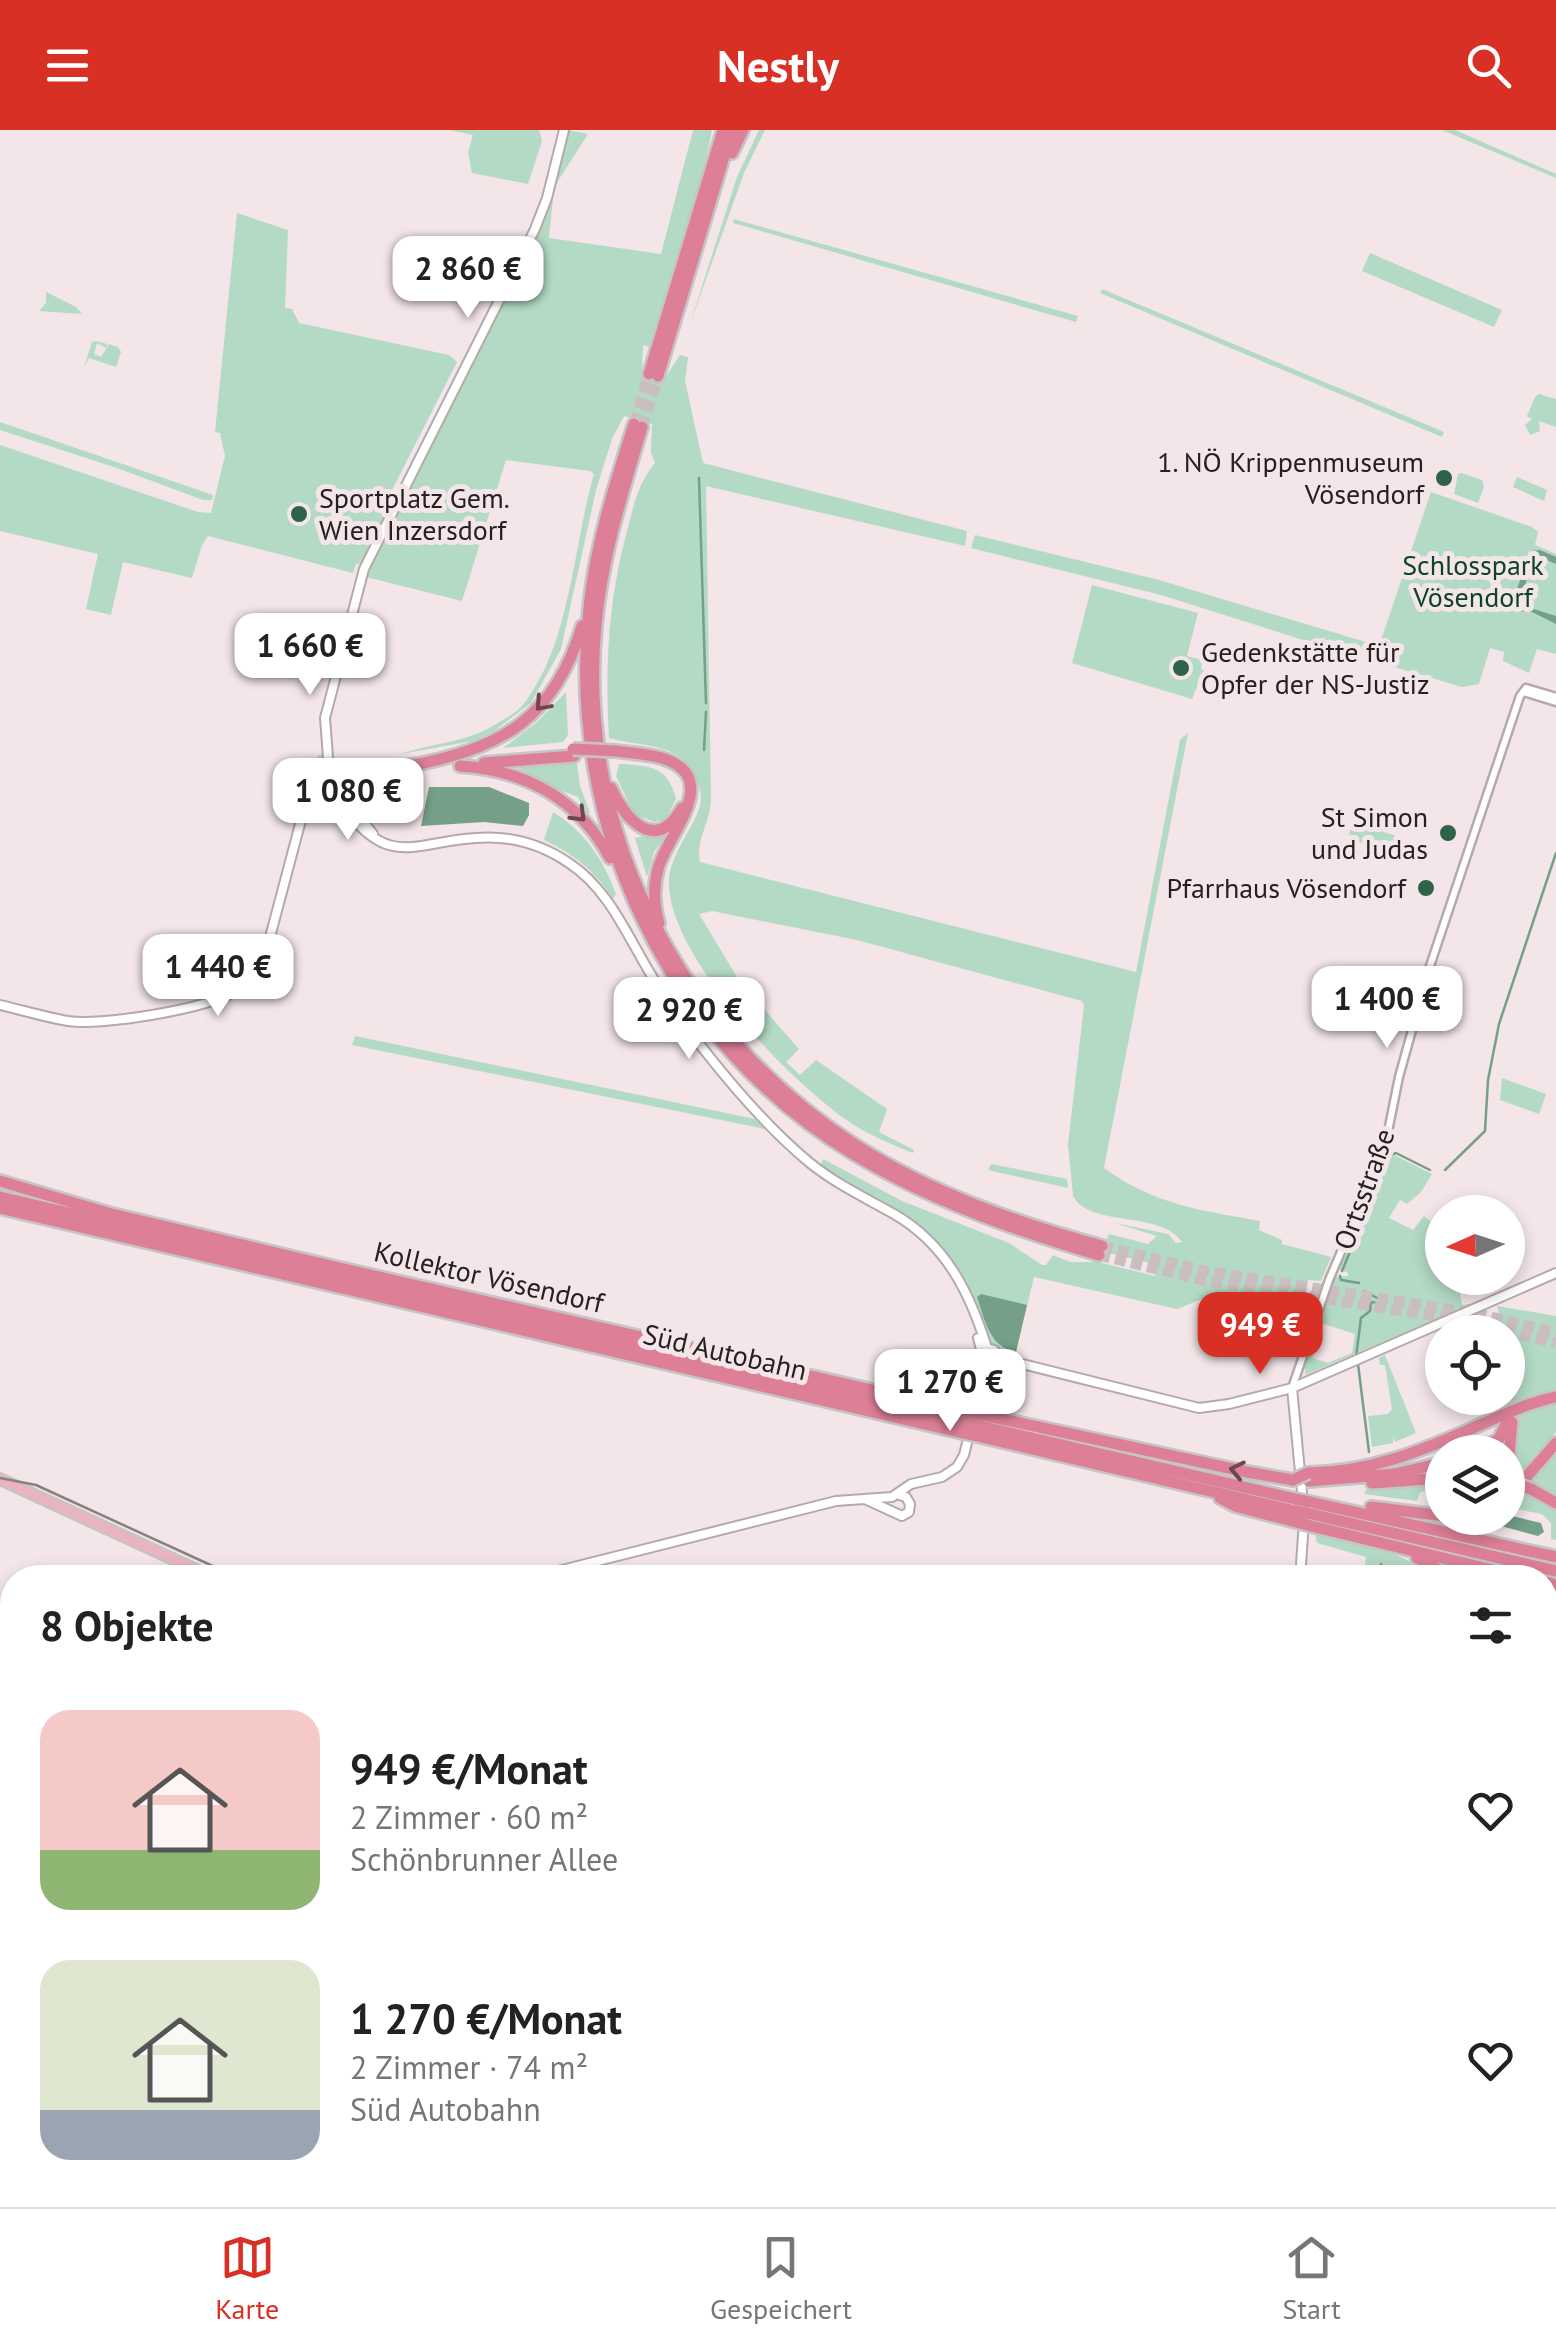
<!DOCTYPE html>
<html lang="de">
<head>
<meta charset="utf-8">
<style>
  body { margin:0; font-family:"PT Sans",sans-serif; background:#f2f2f2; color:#222; height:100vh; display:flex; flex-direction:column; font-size:38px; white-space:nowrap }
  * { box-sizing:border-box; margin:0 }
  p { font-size:32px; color:#767676 }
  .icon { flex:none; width:55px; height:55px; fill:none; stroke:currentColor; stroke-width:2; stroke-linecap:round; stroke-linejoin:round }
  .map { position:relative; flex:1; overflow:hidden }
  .details { position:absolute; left:0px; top:1435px; width:1558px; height:642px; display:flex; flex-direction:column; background:#fff; border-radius:40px 40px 0 0; box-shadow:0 5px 15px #0003 }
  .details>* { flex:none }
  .needle { width:65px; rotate:267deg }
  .fabs { position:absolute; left:1425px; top:1065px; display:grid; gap:20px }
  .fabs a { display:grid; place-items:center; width:100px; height:100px; border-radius:50%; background:#fff; box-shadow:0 5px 15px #0003; font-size:50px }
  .price { position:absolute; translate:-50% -85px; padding:0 22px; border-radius:20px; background:#fff; color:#222; font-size:32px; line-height:65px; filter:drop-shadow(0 2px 5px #0008) }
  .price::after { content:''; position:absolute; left:50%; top:60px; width:30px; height:22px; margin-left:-15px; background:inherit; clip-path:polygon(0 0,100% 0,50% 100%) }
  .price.on { background:#d93025; color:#fff }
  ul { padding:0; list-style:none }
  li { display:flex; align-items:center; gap:30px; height:250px; padding:0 40px }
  li span { display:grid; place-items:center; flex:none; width:280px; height:200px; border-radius:30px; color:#555 }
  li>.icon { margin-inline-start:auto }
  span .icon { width:120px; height:120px; fill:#fffc; stroke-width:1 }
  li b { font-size:42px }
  h2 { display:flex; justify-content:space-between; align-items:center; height:120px; padding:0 40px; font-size:42px }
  header { display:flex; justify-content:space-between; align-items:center; height:130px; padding:0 40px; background:#d93025; color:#fff; font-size:45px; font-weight:600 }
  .tab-bar { display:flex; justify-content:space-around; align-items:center; height:140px; border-top:2px solid #e0e0e0; background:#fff; font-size:28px; color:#767676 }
  .tab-bar a { display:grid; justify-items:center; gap:5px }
  .tab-bar .on { color:#d93025 }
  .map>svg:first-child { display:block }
</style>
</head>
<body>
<header><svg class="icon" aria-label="menu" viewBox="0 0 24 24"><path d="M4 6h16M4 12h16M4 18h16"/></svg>Nestly<svg class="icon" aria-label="search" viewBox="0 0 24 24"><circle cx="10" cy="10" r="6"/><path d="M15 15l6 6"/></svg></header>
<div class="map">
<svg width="1556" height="2077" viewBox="0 0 1556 2077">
  <rect width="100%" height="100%" fill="#f3e5e8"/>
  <path fill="#b3dac4" d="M449 0H539L542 11 528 54 472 43 468 22 473 5Z
    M567 0 588 4 554 57 549 108 661 124 693 0H712L703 45 650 217 643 215 642 242 665 248 680 225 688 227 685 251 703 333 967 401 965 416 706 356 711 671C710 691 695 713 700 732L1136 842 1180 610 1188 603 1104 1038C1155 1075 1200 1080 1260 1091L1259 1100 1282 1110V1114L1331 1127 1321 1151 1308 1150 1304 1173 1312 1175 1305 1198 1301 1195 1304 1180 1279 1177 1274 1189 1273 1177 1250 1175 1247 1191 1224 1187 1226 1170 1202 1169 1177 1179 1034 1147 1015 1226C977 1221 971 1160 953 1132 925 1087 862 1066 820 1037L823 1029 902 1071 1009 1113 1042 1135H1046L1053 1125 1070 1132H1098L1155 1146 1158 1135 1101 1121 1109 1104 1148 1114 1157 1106 1115 1093 1168 1104 1176 1113 1182 1112C1161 1080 1090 1098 1073 1066L1068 1014 1084 876 1082 871 857 810 712 781 699 784 740 852 799 919 786 932 800 945 816 930 887 979 879 1002 914 1020 913 1023C891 1014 871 1006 851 993 790 952 670 828 669 754 668 727 692 701 700 676 702 665 700 657 695 646 680 612 640 617 609 608 605 538 608 473 626 405 633 379 637 354 655 333L651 323 652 294 624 286 612 309 596 360 561 519 531 573 494 601 472 611 401 624C429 614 461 613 489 598 501 591 518 583 526 571 571 509 573 417 594 344L590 341 506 330 462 471 366 447 384 403 537 109Z
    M759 0H765L744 43 690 194 737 47Z
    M1442 0H1455L1556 44V48Z
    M237 83 288 100 285 178 292 179 299 193 449 225 457 232 389 366 390 369H396L363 433 356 434 353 443 208 406 202 415 192 448 123 432 111 485 86 479 98 424 0 401V315L198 382 211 383 225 326 220 303 215 302Z
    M734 89 1078 186 1076 192 733 93Z
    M1370 123 1502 180 1494 197 1362 141Z
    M1102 159 1444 302 1442 307 1100 163Z
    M46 162 76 177 82 184 39 181 46 173Z
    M96 211 107 214 106 218 97 213 94 224 101 227 109 214 118 217 121 222 116 237 89 228 84 237 92 212Z
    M1539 264 1556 269V297L1539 291 1540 301 1530 305 1525 295 1532 289 1527 286 1535 267Z
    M0 292 213 365 212 370H203L117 338 0 300Z
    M1461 343 1482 350 1484 357 1478 373 1454 364 1458 344Z
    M1517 347 1547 360 1544 371 1513 357Z
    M1431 362 1532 397 1538 402 1535 415 1556 424V524L1537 519 1529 543 1503 531 1504 522 1490 518 1479 554 1462 557 1374 531Z
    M975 405 1159 450 1369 513 1357 527 1161 465 971 418Z
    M1092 455 1198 483 1187 526 1202 530 1201 539 1204 540 1192 569 1072 533Z
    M566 562 568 605 563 612 503 618 536 593Z
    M321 624 326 635 313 666 297 682 304 654 311 653 318 626Z
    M577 633 580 656 590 683 586 684 578 667 557 659 516 637Z
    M619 634C651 636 668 636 676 669L666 689 654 692 634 684 616 646Z
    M325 658a18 18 0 1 1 36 0a18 18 0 1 1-36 0Z
    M553 682C584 701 604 730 616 764L613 769C595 741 574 724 544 710Z
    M1351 691 1396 706 1392 722 1349 709Z
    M659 703 664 708 654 722 647 747 635 708Z
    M355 906 755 989 765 999 352 915Z
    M1502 948 1546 964 1539 984 1500 970Z
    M1390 1023 1432 1044 1421 1062 1407 1074 1400 1070 1389 1088 1413 1100 1424 1086 1435 1095 1442 1084V1122L1435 1131 1436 1137H1442V1148H1448L1451 1159 1459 1157 1462 1175 1471 1174 1305 1245V1235L1315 1204 1319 1205 1312 1228 1328 1233 1352 1223 1355 1204 1321 1193 1324 1184 1321 1180 1333 1147 1348 1146V1143L1337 1138Z
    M991 1034 1067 1049 1068 1058 988 1040Z
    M1497 1176 1556 1186V1260L1493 1283V1268H1508V1202H1504Z
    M1385 1225 1416 1303 1395 1312 1393 1306V1313L1372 1317 1368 1286 1388 1284 1392 1279 1385 1235H1380L1379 1228Z
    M1556 1271V1302L1518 1346 1512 1343 1516 1284Z
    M1556 1319V1366L1528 1352Z
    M1442 1353V1359L1420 1362 1417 1371 1364 1364 1367 1359Z
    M1526 1363 1556 1380V1410L1551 1409V1393L1542 1384 1511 1378Z
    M1315 1403 1396 1425 1444 1447H1379L1378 1444 1364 1442 1366 1427 1317 1413Z
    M1545 1479 1556 1481V1538L1545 1524Z
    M1556 1653V1718L1554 1719 1545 1696V1655Z
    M1545 1915H1556V2077H1533L1528 2065H1545Z
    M0 2013 12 2015V2065H139L159 2077H0Z
    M700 2065H895L891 2077H696Z
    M1241 2065H1465V2069L1457 2071 1472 2077H1242Z"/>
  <path fill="#759f88" d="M1540 420 1556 427V434L1537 426 1528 445 1521 471 1524 476 1556 486V494L1532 482 1516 481 1511 475 1531 421Z
    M429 657H489L529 673V685L523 696 484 692 421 696Z
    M981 1164 1027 1175 1016 1222C989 1217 985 1190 977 1167Z
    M1508 1385 1541 1393 1544 1402 1538 1406 1501 1396 1490 1398 1482 1393H1493Z"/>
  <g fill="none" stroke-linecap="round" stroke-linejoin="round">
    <path stroke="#759f88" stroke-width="2.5" d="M699 348 706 573
      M704 620 706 582
      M1445 1040 1485 1001 1488 950 1499 894 1556 723
      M1342 1141 1390 1025 1396 1023 1430 1040
      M1340 1146 1341 1150 1359 1153
      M1356 1227 1361 1188 1370 1181 1371 1172 1379 1173 1381 1170 1364 1161
      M1358 1234 1369 1322
      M1381 1434 1383 1448
      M1242 2065V2077"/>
    <path stroke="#cabec0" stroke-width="11" stroke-dasharray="11 5.5" stroke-linecap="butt" d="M634 294 649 244
      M642 297 658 246
      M1102 1116 1205 1141 1479 1184 1556 1203
      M1099 1125 1203 1150 1469 1191 1556 1213
      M1508 1243 1512 1289"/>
    <defs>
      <path id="tertiary" d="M1524 562 1556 572
        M1292 1258 1329 1150 1384 1021 1399 947 1429 839 1520 566 1526 558 1556 567
        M0 1868 12 1850"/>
      <path id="secondary" d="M321 658a22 22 0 1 1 44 0a22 22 0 1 1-44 0Z
        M329 640 325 588 364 439 535 99 547 68 564 0
        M358 674 361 689 373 704
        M346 680C390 738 415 712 475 708 508 705 541 714 569 733 610 760 628 808 653 848 667 872 684 895 701 916 733 957 770 1000 810 1033 836 1054 866 1068 894 1084 946 1114 970 1163 987 1218L994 1220 998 1228
        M0 875C22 880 45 887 68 891 102 896 207 879 235 861 249 852 257 840 265 826L304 679 321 661
        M978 1208 981 1219 976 1228 979 1236 992 1238 998 1228
        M998 1228 1199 1278 1229 1274 1292 1258 1556 1143
        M1292 1258 1303 1373
        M973 1288 987 1239
        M865 1369 902 1386 909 1382 910 1374 906 1367 899 1365
        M530 1448 836 1371 892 1367 911 1354 942 1347 957 1337 964 1325 970 1301
        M1300 1448 1304 1392
        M1155 2077 1159 2065"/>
      <path id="primary" d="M0 1349 214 1448
        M0 1576 12 1573
        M1545 1843 1556 1844
        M295 2065 299 2077
        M305 2065 308 2077"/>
      <path id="motorway" d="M732 23 743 0
        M649 244 723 0
        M658 246 732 0
        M634 294C615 354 595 415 589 478 565 693 667 913 855 1025 931 1071 1015 1100 1099 1125
        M642 297C623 362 602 427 596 495 576 704 683 905 857 1016 931 1063 1018 1093 1102 1116
        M616 621C631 623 648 624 662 628 725 648 666 706 658 739 653 757 654 776 659 793
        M484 633 574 626
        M460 636C525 640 579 669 610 728
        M359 642C377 644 396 638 413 635 502 619 555 587 582 496
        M611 658C625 689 656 725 682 678
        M365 660 376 650 401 645
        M0 1051 108 1083 331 1136 968 1282
        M0 1067 965 1293
        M0 1078 963 1303
        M978 1284 1247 1342 1293 1350
        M975 1295 1295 1369
        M973 1305 1295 1381
        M1475 1322 1499 1309 1507 1292
        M1508 1338 1512 1292
        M1308 1343C1370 1342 1419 1322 1475 1297 1501 1286 1527 1273 1556 1267
        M1309 1351 1394 1344 1442 1333
        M1372 1353 1442 1348
        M1531 1359 1556 1373
        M1220 1368 1235 1376 1296 1392
        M1508 1368 1556 1313
        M1310 1372 1556 1427
        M1371 1377 1461 1388
        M1311 1384 1556 1441
        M1311 1396 1525 1448
        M1417 1428 1455 1448
        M1545 1452 1556 1455
        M1545 1532 1556 1550"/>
    </defs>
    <use href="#tertiary" stroke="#b6a9ab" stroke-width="11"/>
    <use href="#secondary" stroke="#b6a9ab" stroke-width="12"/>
    <use href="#primary" stroke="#c6c5c5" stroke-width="14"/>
    <use href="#motorway" stroke="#c6c5c5" stroke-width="16"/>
    <use href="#tertiary" stroke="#fff" stroke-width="6"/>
    <use href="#secondary" stroke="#fff" stroke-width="8"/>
    <use href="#primary" stroke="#ebb3c1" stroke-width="9"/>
    <use href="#motorway" stroke="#dd8097" stroke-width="11"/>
    <path stroke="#8a8082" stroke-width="2.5" d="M0 1348 36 1355 239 1448
      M1545 1831 1556 1833"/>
    <defs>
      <path id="rail" d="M0 2008 12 2011
        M143 2065 162 2077"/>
    </defs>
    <use href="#rail" stroke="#8a8082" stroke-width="6"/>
    <use href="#rail" stroke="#f3e5e8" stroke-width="2.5" stroke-dasharray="8" stroke-linecap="butt"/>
    <defs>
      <path id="motorway-bridge" d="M573 619 616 621
        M968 1282 978 1284
        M965 1293 975 1295
        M963 1303 973 1305
        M1293 1350 1308 1343
        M1508 1351 1531 1359
        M1295 1369 1310 1372
        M1295 1381 1311 1384
        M1296 1392 1311 1396"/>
    </defs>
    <use href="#motorway-bridge" stroke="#c6c5c5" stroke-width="16" stroke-linecap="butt"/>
    <use href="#motorway-bridge" stroke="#dd8097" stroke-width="11"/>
  </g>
  <defs><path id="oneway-chevron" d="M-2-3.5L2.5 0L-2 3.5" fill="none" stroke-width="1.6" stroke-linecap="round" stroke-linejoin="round" transform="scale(2.5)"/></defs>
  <g stroke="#6f4650">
    <use href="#oneway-chevron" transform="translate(542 574) rotate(132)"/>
    <use href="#oneway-chevron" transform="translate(579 685) rotate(45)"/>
    <use href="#oneway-chevron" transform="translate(1237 1340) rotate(-168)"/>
  </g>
  <g fill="#2f6349" stroke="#f3e5e8" stroke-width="4">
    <circle cx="1444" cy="348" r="10"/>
    <circle cx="299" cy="384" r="10"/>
    <circle cx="1181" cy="538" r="10"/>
    <circle cx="1448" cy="703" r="10"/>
    <circle cx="1426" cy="758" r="10"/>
  </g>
  <g text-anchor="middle" stroke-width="10" stroke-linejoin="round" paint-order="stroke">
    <g font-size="28" fill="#252021" stroke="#f3e5e8" text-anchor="end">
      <text x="1424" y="342">1. NÖ Krippenmuseum<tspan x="1424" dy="32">Vösendorf</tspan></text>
      <text x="319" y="378" text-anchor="start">Sportplatz Gem.<tspan x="319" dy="32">Wien Inzersdorf</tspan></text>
      <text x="1201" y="532" text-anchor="start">Gedenkstätte für<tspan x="1201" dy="32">Opfer der NS-Justiz</tspan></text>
      <text x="1428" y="697">St Simon<tspan x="1428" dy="32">und Judas</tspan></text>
      <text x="1406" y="768">Pfarrhaus Vösendorf</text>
    </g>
    <g font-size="28" fill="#0b432b" stroke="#f3e5e8">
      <text x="1473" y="445">Schlosspark<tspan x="1473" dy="32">Vösendorf</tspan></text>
    </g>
    <g font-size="28" fill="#252021" stroke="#f3e5e8">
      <text transform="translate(1364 1059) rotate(-70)" y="10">Ortsstraße</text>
      <text transform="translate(489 1147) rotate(13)" y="10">Kollektor Vösendorf</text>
      <text transform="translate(725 1222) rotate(13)" y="10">Süd Autobahn</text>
    </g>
  </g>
</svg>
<div class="fabs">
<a><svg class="needle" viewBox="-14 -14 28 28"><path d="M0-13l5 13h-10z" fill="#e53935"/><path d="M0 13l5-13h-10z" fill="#767676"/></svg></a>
<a><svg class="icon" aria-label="locate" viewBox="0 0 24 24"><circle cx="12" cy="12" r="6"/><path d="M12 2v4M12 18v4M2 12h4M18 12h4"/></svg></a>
<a><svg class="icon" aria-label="layers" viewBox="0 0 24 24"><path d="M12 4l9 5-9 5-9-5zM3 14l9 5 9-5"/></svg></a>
</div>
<b class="price" style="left:468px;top:191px">2 860 €</b>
<b class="price" style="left:310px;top:568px">1 660 €</b>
<b class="price" style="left:348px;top:713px">1 080 €</b>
<b class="price" style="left:218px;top:889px">1 440 €</b>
<b class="price" style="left:1387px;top:921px">1 400 €</b>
<b class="price" style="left:689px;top:932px">2 920 €</b>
<b class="price on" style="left:1260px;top:1247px">949 €</b>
<b class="price" style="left:950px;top:1304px">1 270 €</b>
<section class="details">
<h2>8 Objekte<svg class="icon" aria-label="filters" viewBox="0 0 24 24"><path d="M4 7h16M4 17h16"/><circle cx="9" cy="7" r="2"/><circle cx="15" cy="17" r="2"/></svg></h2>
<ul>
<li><span style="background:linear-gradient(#f6c9c9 70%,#8fb573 0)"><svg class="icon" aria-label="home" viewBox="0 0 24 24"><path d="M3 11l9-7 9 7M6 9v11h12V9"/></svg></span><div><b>949 €/Monat</b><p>2 Zimmer · 60 m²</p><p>Schönbrunner Allee</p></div><svg class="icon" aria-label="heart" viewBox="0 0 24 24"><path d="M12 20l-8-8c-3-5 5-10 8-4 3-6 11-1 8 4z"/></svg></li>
<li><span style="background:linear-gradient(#dfe7d0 75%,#9aa5b1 0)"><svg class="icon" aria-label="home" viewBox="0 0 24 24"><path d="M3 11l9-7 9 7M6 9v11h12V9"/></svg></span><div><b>1 270 €/Monat</b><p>2 Zimmer · 74 m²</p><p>Süd Autobahn</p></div><svg class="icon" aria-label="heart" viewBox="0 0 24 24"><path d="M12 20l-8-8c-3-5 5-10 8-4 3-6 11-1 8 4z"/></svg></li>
</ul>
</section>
</div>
<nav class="tab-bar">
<a class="on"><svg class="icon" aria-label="map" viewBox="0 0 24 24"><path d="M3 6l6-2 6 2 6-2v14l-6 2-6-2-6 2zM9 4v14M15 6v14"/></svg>Karte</a>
<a><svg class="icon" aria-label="saved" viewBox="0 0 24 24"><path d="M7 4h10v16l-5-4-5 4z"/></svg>Gespeichert</a>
<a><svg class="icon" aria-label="home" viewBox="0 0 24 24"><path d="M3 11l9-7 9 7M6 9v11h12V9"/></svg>Start</a>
</nav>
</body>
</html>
